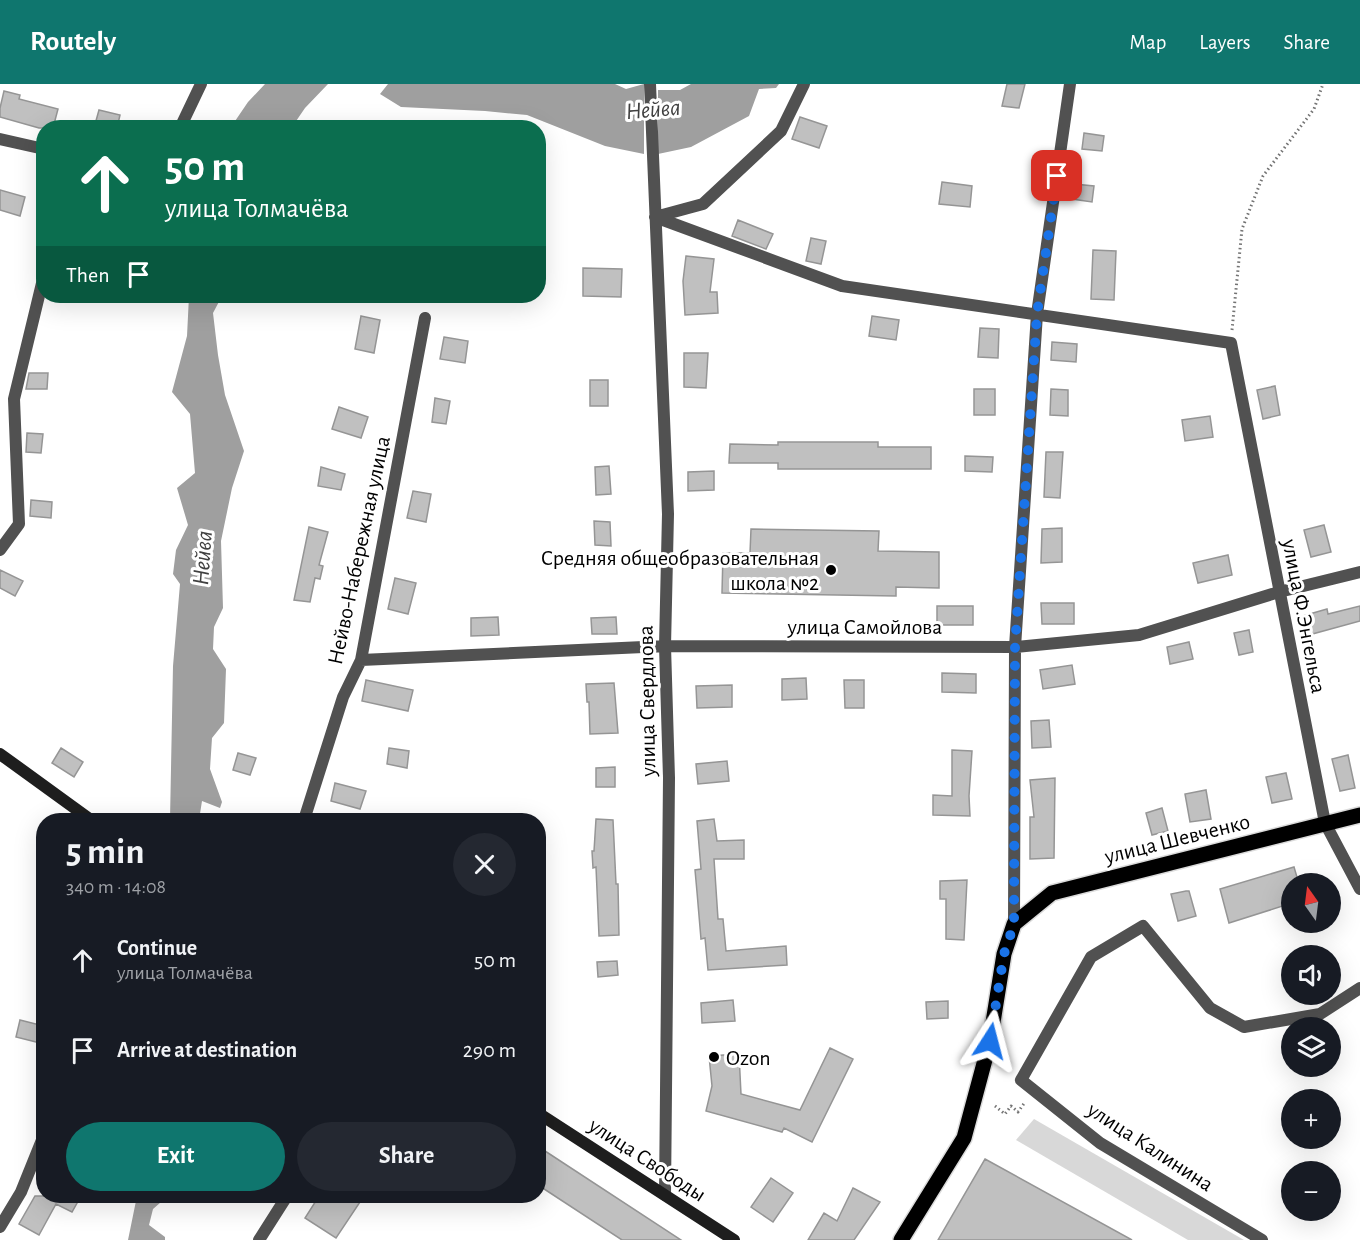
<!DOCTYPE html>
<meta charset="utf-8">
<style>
body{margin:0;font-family:"Alegreya Sans",sans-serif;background:#242831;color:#f1f3f6;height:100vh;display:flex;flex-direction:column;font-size:22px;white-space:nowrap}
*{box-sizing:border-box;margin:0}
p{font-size:20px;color:#9ea1a6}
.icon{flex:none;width:33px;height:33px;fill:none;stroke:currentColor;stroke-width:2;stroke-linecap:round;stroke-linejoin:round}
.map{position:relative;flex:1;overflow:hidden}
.side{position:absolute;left:36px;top:729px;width:510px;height:390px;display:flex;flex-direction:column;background:#171b24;border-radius:24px;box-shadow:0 6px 24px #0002}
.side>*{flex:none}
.banner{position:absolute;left:36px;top:36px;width:510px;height:183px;border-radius:24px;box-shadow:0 6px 24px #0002;background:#0b6e4f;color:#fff;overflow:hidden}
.needle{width:39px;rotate:346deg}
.buttons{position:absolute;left:1281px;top:789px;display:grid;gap:12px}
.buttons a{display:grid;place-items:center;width:60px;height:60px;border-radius:50%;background:#171b24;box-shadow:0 6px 24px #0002;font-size:30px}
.pin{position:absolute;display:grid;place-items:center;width:51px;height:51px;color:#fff;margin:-26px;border-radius:12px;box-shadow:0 3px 9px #0006}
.me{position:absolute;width:66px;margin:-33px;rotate:9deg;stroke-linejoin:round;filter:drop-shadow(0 0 4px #0008)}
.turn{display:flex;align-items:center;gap:21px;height:126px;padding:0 30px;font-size:27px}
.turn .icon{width:78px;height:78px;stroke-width:2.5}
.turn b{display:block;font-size:42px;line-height:51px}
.then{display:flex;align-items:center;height:57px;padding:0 30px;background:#0003;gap:12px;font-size:22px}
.round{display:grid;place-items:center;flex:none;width:63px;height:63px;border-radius:32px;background:#242831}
.head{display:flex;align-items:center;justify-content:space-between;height:102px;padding:0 30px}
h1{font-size:36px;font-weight:600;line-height:45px}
.cta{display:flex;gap:12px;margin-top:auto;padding:12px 30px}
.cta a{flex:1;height:69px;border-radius:36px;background:#0f766e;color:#fff;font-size:24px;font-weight:600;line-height:69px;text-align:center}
.cta a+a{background:#242831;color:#f1f3f6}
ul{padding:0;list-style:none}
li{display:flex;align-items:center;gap:18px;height:90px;padding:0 30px}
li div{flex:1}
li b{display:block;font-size:22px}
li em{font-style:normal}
header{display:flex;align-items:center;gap:36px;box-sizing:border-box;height:84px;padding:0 30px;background:#0f766e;color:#fff}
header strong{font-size:28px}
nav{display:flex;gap:33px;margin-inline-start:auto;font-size:21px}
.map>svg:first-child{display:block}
.green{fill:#d8d8d8}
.water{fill:#9f9f9f}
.building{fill:#c0c0c0;stroke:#959595;stroke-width:1.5}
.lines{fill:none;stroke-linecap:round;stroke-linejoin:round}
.primary-casing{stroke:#dbdbdb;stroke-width:18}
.path{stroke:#737373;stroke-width:3;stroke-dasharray:1.5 3;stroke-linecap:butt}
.street{stroke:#515151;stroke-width:12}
.secondary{stroke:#1e1e1e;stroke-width:12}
.primary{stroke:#000;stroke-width:15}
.route{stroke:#1a73e8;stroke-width:10;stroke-dasharray:0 18}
.poi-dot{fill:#000;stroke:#fff;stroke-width:2}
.labels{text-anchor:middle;stroke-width:6;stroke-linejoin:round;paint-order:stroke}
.street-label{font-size:22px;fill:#000;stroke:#fff}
.poi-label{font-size:22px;fill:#000;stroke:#fff;text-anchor:end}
.water-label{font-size:24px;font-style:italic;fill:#404040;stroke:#fff}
</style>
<header>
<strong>Routely</strong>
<nav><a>Map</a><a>Layers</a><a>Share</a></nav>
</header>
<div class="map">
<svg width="1360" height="1156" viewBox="0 0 1360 1156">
<rect width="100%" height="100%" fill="#fff"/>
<path class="green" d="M 1034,1035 L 1244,1156 L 1188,1156 L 1016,1056 Z"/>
<path class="water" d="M 265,0 L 328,0 L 305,24 L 292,43 L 231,43 L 248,18 Z
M 388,0 L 615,0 L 626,5 L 644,0 L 644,70 L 605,62 L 527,31 L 485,27 L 401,23 L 380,10 Z
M 691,0 L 779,0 L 776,4 L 759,5 L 749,32 L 691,63 L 658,70 L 658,6 L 680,6 Z
M 189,212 L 222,212 L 213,229 L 218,271 L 225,311 L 244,367 L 232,404 L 221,457 L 223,524 L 214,543 L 213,565 L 226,585 L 224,639 L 212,654 L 210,685 L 222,718 L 220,724 L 202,717 L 199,736 L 170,736 L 173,582 L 180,500 L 173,490 L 176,466 L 188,441 L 177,404 L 195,389 L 190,330 L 172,308 L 187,252 Z
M 137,1112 L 168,1112 L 153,1125 L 149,1141 L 165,1153 L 165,1156 L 128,1156 Z"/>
<path class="building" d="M 1007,0 L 1025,0 L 1019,24 L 1002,22 Z
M 4,7 L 20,11 L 19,15 L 58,25 L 53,44 L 39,44 L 0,33 L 0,24 Z
M 99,26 L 120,31 L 117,44 L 94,44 Z
M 800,33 L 827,42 L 819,64 L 792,55 Z
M 1084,49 L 1104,52 L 1102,67 L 1082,65 Z
M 942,98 L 972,102 L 970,123 L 939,120 Z
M 1074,100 L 1094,102 L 1092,118 L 1072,115 Z
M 0,106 L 25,113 L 20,132 L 0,126 Z
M 738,136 L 773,150 L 766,165 L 732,152 Z
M 811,154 L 826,157 L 821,180 L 806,177 Z
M 1093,166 L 1116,167 L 1114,216 L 1091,215 Z
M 686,172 L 714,175 L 710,208 L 717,208 L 718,229 L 685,231 L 683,197 Z
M 583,184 L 622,185 L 621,213 L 583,212 Z
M 361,232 L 380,236 L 374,269 L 355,265 Z
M 872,232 L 899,236 L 896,256 L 869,252 Z
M 980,244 L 999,245 L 998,274 L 978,273 Z
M 444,253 L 468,257 L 465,279 L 440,275 Z
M 1052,258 L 1077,260 L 1076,278 L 1051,276 Z
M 684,269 L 708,269 L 706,304 L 684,303 Z
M 29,289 L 48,289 L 47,305 L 26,305 Z
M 590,296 L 608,296 L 608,322 L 590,322 Z
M 1275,302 L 1280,331 L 1263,335 L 1257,306 Z
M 974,305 L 995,305 L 995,331 L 974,331 Z
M 1051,305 L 1068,306 L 1068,332 L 1050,331 Z
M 435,314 L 450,317 L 446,340 L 432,338 Z
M 339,323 L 368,333 L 361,354 L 332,345 Z
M 1210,332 L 1213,353 L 1185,357 L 1182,336 Z
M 27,349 L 43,350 L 41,369 L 26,368 Z
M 778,358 L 878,358 L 878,363 L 931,363 L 931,385 L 778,385 L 778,379 L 729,379 L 730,360 L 778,361 Z
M 1046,368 L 1063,368 L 1060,414 L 1044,413 Z
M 965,372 L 993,373 L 992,388 L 965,387 Z
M 609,382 L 611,410 L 596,411 L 595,383 Z
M 321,383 L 345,390 L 341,406 L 318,402 Z
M 714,387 L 714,406 L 688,407 L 688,388 Z
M 413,407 L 431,410 L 426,438 L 407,434 Z
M 31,416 L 52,418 L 51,434 L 30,432 Z
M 594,437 L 610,438 L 611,462 L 595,461 Z
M 1324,441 L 1331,468 L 1311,473 L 1304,446 Z
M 309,443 L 328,448 L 319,481 L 323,482 L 320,495 L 315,494 L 310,518 L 294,516 Z
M 1062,444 L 1062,478 L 1041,479 L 1042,445 Z
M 751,445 L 879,447 L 878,467 L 939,468 L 939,504 L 896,503 L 896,512 L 722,509 L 723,469 L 750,469 Z
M 1228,471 L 1232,491 L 1198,499 L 1193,479 Z
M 0,486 L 23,497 L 15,512 L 0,504 Z
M 395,494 L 416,499 L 408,530 L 388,525 Z
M 1041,519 L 1074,519 L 1074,540 L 1042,540 Z
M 937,522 L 973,522 L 973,541 L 937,541 Z
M 1360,522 L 1360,537 L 1305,552 L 1299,533 L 1327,525 L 1328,530 Z
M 498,533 L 499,551 L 471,552 L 471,534 Z
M 616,533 L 617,550 L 592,550 L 591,534 Z
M 1249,546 L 1253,568 L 1239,571 L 1234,549 Z
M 1189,558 L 1193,575 L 1170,580 L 1167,563 Z
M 1072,581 L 1075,600 L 1043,605 L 1040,586 Z
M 942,589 L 976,590 L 976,609 L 942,608 Z
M 806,594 L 807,615 L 782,616 L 782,595 Z
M 366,596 L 413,606 L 408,627 L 362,617 Z
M 844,596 L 864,596 L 864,624 L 845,624 Z
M 614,599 L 618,649 L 590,650 L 589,618 L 587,618 L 586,600 Z
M 732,601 L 732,623 L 697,624 L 696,602 Z
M 1049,636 L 1051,663 L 1032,664 L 1031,637 Z
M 61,664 L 83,678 L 74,693 L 52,679 Z
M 389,664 L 409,667 L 407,684 L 387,680 Z
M 952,666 L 972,667 L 969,712 L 970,732 L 933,731 L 933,711 L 952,712 Z
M 238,669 L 256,674 L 250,691 L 233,686 Z
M 1348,671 L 1355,704 L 1340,707 L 1332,675 Z
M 727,677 L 729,697 L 698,700 L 696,680 Z
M 615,683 L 615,703 L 596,703 L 596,684 Z
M 1286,689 L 1292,715 L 1272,719 L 1266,693 Z
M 1055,694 L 1054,774 L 1030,775 L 1030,733 L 1034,733 L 1030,696 Z
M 335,699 L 366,707 L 360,725 L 331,717 Z
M 1206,706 L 1211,735 L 1190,738 L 1185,710 Z
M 1162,724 L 1168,747 L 1152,751 L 1146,729 Z
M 596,735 L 613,736 L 616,800 L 618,800 L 619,851 L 599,852 L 596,783 L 593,784 L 592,767 L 594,767 Z
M 714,735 L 717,757 L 744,756 L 744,775 L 714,775 L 718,835 L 723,835 L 726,867 L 786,862 L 787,881 L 708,886 L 705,854 L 701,855 L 697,808 L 695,786 L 701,785 L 697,737 Z
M 1294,783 L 1299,800 L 1292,800 L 1292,819 L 1229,839 L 1220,805 Z
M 967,796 L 964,856 L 946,855 L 946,815 L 940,815 L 940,797 Z
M 1186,807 L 1189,807 L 1196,832 L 1178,837 L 1171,810 Z
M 617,877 L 618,891 L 598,893 L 597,878 Z
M 733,916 L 735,937 L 702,939 L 701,919 Z
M 948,917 L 948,934 L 927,935 L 926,918 Z
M 20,936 L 44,942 L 44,960 L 16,953 Z
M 830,964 L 853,975 L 812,1058 L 784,1044 L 782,1048 L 706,1027 L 712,1002 L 709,972 L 739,970 L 741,1010 L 800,1026 Z
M 545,1067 L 681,1156 L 622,1156 L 538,1101 L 538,1078 Z
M 985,1075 L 1132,1156 L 938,1156 Z
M 771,1094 L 793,1109 L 773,1138 L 751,1123 Z
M 853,1104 L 880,1118 L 854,1156 L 808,1156 L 824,1129 L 837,1137 Z
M 35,1112 L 81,1112 L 72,1128 L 56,1120 L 39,1151 L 19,1140 Z
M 319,1112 L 364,1112 L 336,1154 L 305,1134 Z"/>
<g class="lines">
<defs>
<path id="primary" d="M 901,1156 L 964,1054 L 990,957 L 1004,870 L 1014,840 L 1052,809 L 1360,731"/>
</defs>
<use href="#primary" class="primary-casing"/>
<path class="path" d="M 1232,246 L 1242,145 L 1263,92 L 1314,25 L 1323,0
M 995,1022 L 1005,1030 L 1011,1022 L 1018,1028 L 1025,1018"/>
<path class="street" d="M 650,0 L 668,430 L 665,562 L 669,694 L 665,1111
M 180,44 L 201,0
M 0,55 L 44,65
M 655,133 L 842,202 L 1231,259 L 1325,739 L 1360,805
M 655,133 L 703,120 L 781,47 L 804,0
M 0,466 L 19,440 L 14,315 L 44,191
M 361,576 L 665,562 L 1015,563 L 1139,551 L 1279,508 L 1360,488
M 304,736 L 343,613 L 361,576 L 425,234
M 1014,840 L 1015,563 L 1037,230 L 1070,0
M 0,1143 L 21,1108 L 44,1051
M 259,1156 L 287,1112
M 1262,1156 L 1100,1059 L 1021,996 L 1091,873 L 1143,842 L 1210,924 L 1244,943 L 1320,930 L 1360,904"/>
<path class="secondary" d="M 0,670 L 91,736
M 538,1029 L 734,1156"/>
<use href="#primary" class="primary"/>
</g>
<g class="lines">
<path class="route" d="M 990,957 L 1004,870 L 1014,840 L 1015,563 L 1037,230 L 1057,92"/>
</g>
<g class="poi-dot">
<circle cx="831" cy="486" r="6"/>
<circle cx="714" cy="973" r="6"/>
</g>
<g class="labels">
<g class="street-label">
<text transform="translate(358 466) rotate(-78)" y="8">Нейво-Набережная улица</text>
<text transform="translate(1305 532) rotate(79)" y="8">улица Ф.Энгельса</text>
<text x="865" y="550">улица Самойлова</text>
<text transform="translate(646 617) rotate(-91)" y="8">улица Свердлова</text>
<text transform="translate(1177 754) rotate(-14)" y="8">улица Шевченко</text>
<text transform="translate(1151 1062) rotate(33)" y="8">улица Калинина</text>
<text transform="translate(648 1075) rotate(33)" y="8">улица Свободы</text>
</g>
<g class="poi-label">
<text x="819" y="481">Средняя общеобразовательная<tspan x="819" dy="25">школа №2</tspan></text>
<text x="726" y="981" text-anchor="start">Ozon</text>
</g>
<g class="water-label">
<text transform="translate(653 25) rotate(-5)" y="8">Нейва</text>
<text transform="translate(202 474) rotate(-86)" y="8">Нейва</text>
</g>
</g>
</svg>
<div class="buttons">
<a><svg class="needle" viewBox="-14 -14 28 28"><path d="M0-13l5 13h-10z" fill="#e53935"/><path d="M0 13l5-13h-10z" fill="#9ea1a6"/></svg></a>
<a><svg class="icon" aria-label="sound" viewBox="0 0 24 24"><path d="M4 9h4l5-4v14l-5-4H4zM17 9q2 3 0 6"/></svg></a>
<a><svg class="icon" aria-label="layers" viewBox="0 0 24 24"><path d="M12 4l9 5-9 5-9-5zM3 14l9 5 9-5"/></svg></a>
<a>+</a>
<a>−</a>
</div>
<div class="pin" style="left:1057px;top:92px;background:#d93025"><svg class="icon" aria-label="arrive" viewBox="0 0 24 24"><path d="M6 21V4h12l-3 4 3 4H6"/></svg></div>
<svg class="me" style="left:990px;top:957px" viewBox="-20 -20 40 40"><path d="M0-17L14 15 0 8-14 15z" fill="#1a73e8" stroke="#fff" stroke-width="4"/></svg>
<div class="banner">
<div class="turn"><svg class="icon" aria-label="ahead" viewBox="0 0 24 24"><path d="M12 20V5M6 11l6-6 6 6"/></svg><div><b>50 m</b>улица Толмачёва</div></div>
<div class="then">Then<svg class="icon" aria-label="arrive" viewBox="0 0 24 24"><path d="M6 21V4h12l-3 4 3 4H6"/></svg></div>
</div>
<section class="side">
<div class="head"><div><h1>5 min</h1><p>340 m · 14:08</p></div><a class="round"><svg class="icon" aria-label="close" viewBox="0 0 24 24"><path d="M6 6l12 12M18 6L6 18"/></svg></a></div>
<ul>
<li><svg class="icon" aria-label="ahead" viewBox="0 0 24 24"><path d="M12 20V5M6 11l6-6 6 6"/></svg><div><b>Continue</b><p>улица Толмачёва</p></div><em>50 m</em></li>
<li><svg class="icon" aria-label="arrive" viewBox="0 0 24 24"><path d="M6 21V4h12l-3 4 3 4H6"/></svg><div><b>Arrive at destination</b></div><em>290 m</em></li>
</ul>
<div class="cta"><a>Exit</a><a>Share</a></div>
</section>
</div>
